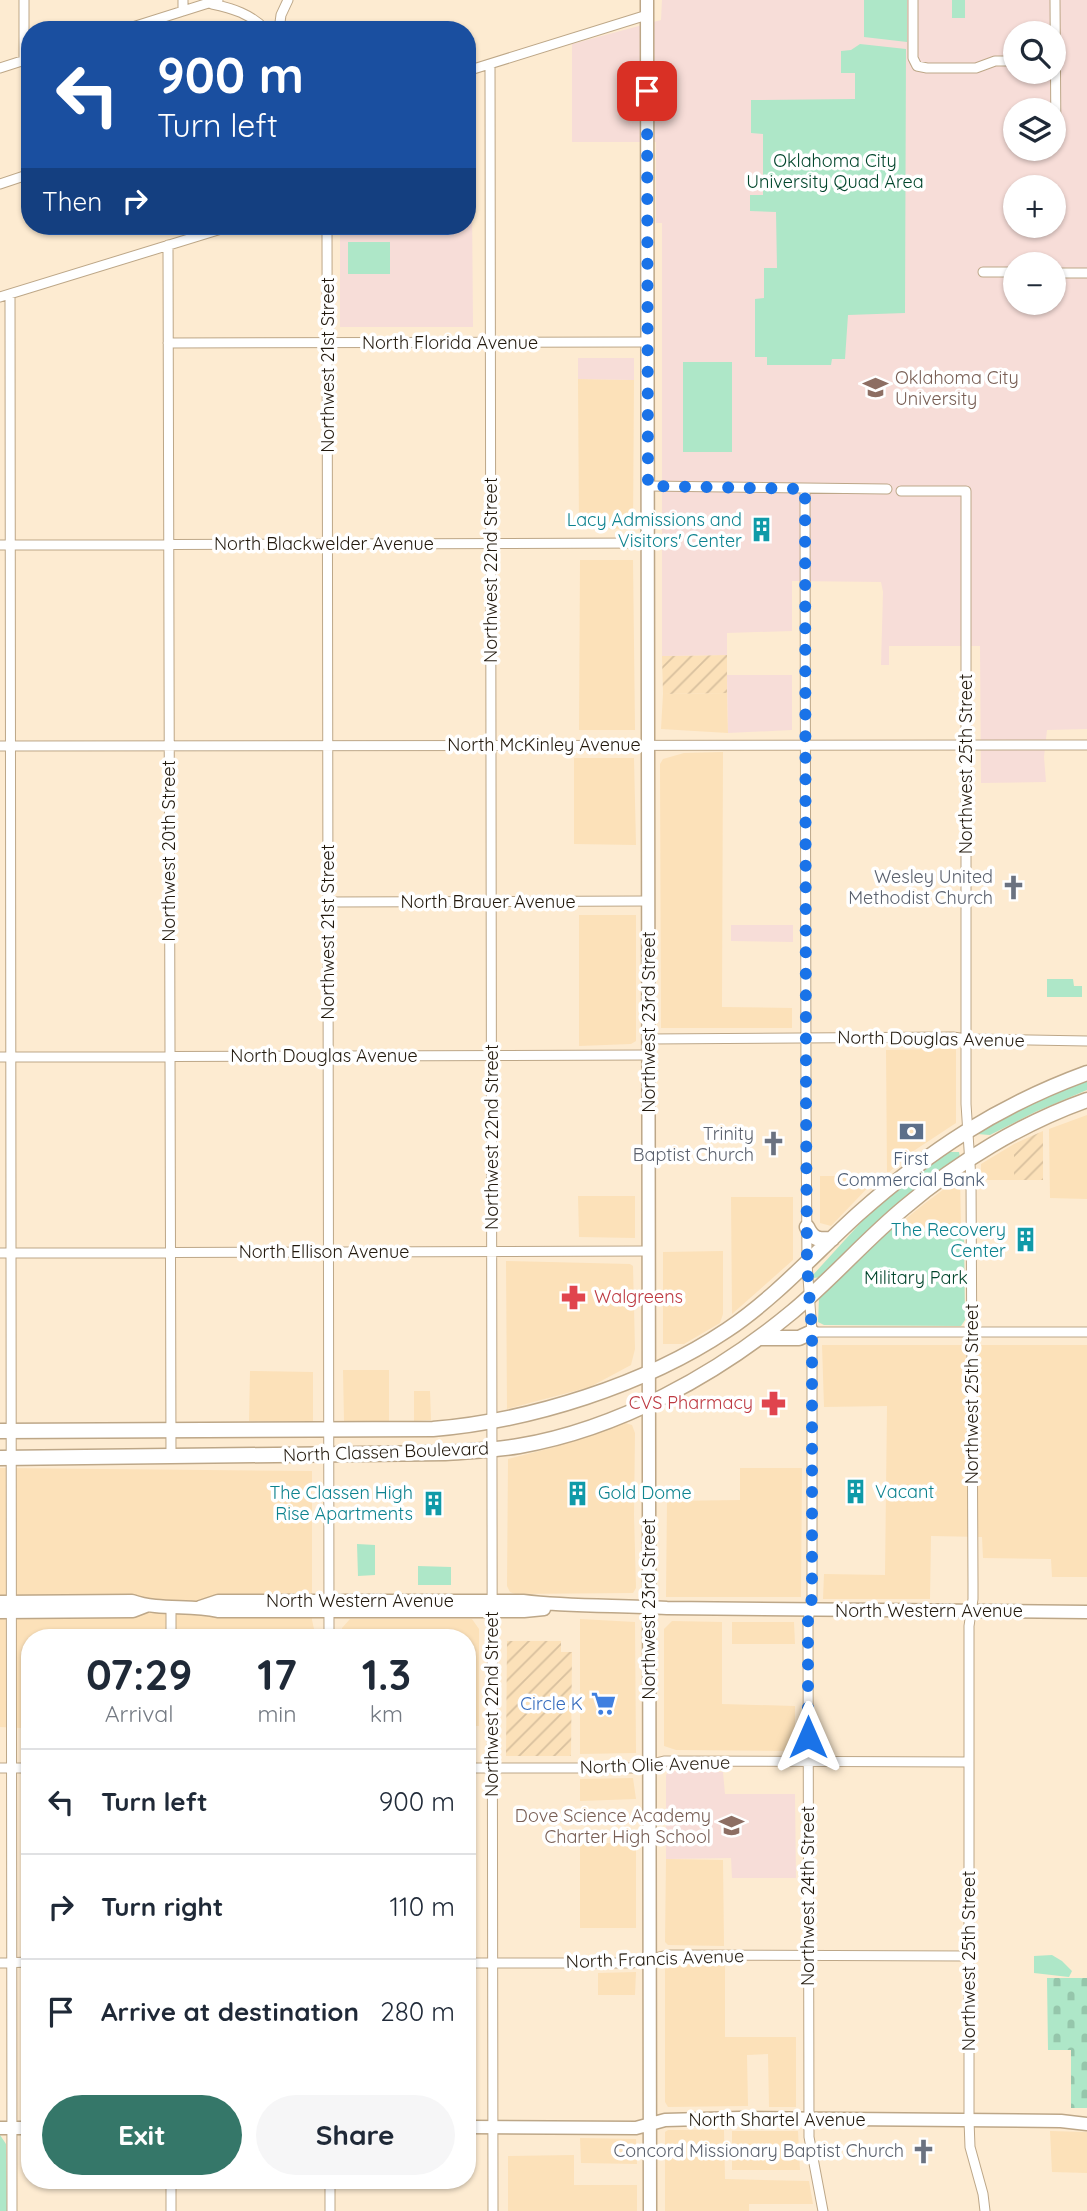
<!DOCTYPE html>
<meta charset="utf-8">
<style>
body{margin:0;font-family:Quicksand,sans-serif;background:#f6f6f7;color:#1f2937;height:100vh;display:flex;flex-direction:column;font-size:26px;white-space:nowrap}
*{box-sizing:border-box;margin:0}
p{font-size:23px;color:#747a83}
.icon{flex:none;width:38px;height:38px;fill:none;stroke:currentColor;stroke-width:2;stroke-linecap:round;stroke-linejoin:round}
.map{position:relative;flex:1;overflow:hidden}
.drawer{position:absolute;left:21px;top:1629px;width:455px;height:560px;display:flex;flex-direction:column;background:#fff;border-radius:28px;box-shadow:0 2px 5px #0004}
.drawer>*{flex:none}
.hud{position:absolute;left:21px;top:21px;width:455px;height:214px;border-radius:28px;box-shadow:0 2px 5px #0004;background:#1a4fa0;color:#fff;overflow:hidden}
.controls{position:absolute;left:1003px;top:21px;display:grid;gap:14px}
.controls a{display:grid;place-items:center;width:63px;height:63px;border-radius:50%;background:#fff;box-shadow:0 2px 5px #0004;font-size:35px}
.pin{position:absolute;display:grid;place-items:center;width:60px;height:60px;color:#fff;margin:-30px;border-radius:14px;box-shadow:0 4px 10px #0006}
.me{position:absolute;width:77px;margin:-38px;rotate:0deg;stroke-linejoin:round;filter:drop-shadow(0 0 5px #0008)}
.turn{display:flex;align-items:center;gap:24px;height:147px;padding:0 21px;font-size:32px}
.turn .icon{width:91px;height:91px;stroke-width:2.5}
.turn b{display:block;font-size:49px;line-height:60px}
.then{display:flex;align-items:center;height:66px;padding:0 21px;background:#0003;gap:14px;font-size:26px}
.eta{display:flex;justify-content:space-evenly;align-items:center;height:119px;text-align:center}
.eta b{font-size:42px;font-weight:700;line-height:49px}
.primary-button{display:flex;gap:14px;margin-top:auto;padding:14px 21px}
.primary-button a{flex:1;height:80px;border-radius:42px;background:#357769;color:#fff;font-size:28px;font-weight:700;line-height:80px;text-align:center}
.primary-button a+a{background:#f6f6f7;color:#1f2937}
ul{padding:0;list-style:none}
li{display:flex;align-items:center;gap:21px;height:105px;padding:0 21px;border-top:2px solid #e0e1e3}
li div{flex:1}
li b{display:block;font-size:26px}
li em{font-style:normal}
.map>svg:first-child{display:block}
.built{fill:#fce1b9}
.industrial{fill:url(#industrial-furrows)}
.education{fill:#f7ddd8;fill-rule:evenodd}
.green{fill:#aee7c8}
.cemetery{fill:url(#cemetery-stones)}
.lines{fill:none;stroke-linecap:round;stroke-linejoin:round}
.street-casing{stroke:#bda788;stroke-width:11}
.secondary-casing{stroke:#bda788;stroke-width:15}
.primary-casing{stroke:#bda788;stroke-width:17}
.street{stroke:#fff;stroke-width:9}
.secondary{stroke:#fff;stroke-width:12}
.primary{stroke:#fff;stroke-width:14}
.route{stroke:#1a73e8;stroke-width:12;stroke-dasharray:0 21.6}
.labels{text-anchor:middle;stroke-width:7;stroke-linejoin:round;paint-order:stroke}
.park-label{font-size:18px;fill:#02462c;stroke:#fff}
.street-label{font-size:18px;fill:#22190d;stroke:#fff}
.education-label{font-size:18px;fill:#785e54;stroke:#fff;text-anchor:start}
.culture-label{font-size:18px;fill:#0d838f;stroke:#fff;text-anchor:end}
.worship-label{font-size:18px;fill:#5b616d;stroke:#fff;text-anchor:end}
.service-label{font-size:18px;fill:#4e5e75;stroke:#fff}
.health-label{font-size:18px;fill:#be3a42;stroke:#fff;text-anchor:start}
.shop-label{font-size:18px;fill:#366cbe;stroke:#fff;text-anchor:end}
</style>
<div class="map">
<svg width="1087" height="2211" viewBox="0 0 1087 2211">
<defs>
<pattern id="industrial-furrows" width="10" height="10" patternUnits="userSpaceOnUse" patternTransform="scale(1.75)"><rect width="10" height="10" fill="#fce1b9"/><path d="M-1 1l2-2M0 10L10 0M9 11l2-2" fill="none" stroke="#d8c09e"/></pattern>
<pattern id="cemetery-stones" width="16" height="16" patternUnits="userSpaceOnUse" patternTransform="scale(1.75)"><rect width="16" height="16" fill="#aee7c8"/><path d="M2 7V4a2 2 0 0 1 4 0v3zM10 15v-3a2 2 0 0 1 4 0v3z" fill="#95c6ab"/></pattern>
</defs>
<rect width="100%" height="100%" fill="#fdebd1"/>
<path class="built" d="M 578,379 L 634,380 L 633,529 L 579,528 Z
M 580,560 L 633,560 L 635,730 L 579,730 Z
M 727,693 L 728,733 L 661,729 L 663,694 Z
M 723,752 L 722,1007 L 792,1008 L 792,1028 L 661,1028 L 660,764 L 663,759 L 684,753 Z
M 574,758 L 634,758 L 636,845 L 574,844 Z
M 579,915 L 636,915 L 636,1041 L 631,1044 L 579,1046 Z
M 956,1049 L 956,1123 L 912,1152 L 887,1174 L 886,1050 Z
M 1087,1115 L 1087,1199 L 1050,1198 L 1049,1129 Z
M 1014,1144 L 1014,1180 L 981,1180 L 981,1164 Z
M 820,1176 L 879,1176 L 831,1226 L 820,1223 Z
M 960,1177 L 961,1230 L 892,1230 L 924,1204 Z
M 578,1196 L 635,1196 L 635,1238 L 579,1237 Z
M 731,1197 L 793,1197 L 793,1260 L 732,1314 Z
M 723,1251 L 723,1314 L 720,1323 L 684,1344 L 663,1344 L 663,1252 Z
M 506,1261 L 630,1264 L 633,1266 L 635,1349 L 631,1365 L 590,1387 L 507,1409 Z
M 822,1345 L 1087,1345 L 1087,1577 L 1052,1577 L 1051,1559 L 983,1558 L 982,1537 L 931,1536 L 930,1599 L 823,1599 L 824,1574 L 885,1575 L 887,1406 L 824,1407 Z
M 343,1370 L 389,1370 L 389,1421 L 344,1421 Z
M 250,1371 L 313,1372 L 313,1421 L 249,1421 Z
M 414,1391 L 430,1391 L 431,1420 L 414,1421 Z
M 622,1422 L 632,1425 L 635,1433 L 634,1515 L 636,1588 L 633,1593 L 515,1594 L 510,1592 L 507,1586 L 508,1459 L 555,1447 Z
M 0,1468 L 312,1471 L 312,1620 L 316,1638 L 30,1638 L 30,1757 L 21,1757 L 21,1728 L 0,1727 Z
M 740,1468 L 802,1468 L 801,1597 L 666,1597 L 667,1501 L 740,1500 Z
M 350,1619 L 472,1619 L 479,1629 L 479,1726 L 467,1726 L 467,1638 L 342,1638 L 342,1628 Z
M 580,1619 L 635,1622 L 636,1753 L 580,1754 Z
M 672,1621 L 722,1622 L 722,1704 L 795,1706 L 795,1751 L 676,1750 L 664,1746 L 664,1629 Z
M 732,1622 L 794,1622 L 795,1644 L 732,1644 Z
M 633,1778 L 636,1799 L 580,1801 L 580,1779 Z
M 580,1843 L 636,1843 L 636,1928 L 580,1928 Z
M 666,1859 L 723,1860 L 724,1946 L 668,1945 L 665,1942 Z
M 681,1961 L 725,1961 L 725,2037 L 796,2037 L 796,2107 L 769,2107 L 768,2054 L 747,2055 L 748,2106 L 668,2107 L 665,2102 L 665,1969 Z
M 636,1972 L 635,1995 L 598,1995 L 598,1973 Z
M 668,2130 L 724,2130 L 725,2179 L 809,2181 L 813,2204 L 749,2204 L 749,2211 L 665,2211 L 665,2132 Z
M 732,2131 L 798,2131 L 800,2170 L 732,2170 Z
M 1050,2131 L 1087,2132 L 1087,2173 L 1052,2172 Z
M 580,2138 L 636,2139 L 637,2164 L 581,2163 Z
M 574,2155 L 574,2185 L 637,2185 L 637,2211 L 508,2211 L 508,2156 Z"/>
<path class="industrial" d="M 727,655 L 727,693 L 663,694 L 662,656 Z
M 1043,1131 L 1043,1180 L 1014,1180 L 1014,1144 Z
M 507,1641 L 561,1641 L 561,1652 L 572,1652 L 571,1756 L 506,1756 Z"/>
<path class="education" d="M 662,0 L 1087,0 L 1087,729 L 1047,730 L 1044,757 L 1046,782 L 981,783 L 980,646 L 889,646 L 889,665 L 881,665 L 883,592 L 881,582 L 792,581 L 792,631 L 727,633 L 727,655 L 662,656 L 662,223 L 656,223 L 656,142 L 572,142 L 572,44 L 661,20 ZM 1015,33 L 1054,33 L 1054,72 L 1015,72 ZM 1015,110 L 1054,110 L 1054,149 L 1015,149 ZM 1015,187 L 1054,187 L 1054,226 L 1015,226 ZM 1015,264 L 1054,264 L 1054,303 L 1015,303 Z
M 471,80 L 473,327 L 340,327 L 340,226 L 467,226 L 467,81 Z
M 578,358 L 634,358 L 634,380 L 578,379 Z
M 727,675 L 792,675 L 792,730 L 728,733 Z
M 731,925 L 793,925 L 793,942 L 731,941 Z
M 669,1771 L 723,1772 L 725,1794 L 795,1794 L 796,1878 L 732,1878 L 731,1858 L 666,1859 L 666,1775 Z"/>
<path class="green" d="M 864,0 L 907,0 L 907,42 L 864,37 Z
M 952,0 L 965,0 L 965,18 L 952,18 Z
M 860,44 L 906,49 L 905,313 L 848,315 L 845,359 L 832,359 L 831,365 L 767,365 L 767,357 L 755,357 L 755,299 L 764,298 L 764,268 L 777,268 L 776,212 L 750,211 L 750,195 L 763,195 L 763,134 L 751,133 L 751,100 L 855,99 L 855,73 L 841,73 L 841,51 L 851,50 Z
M 348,242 L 390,242 L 390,274 L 348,274 Z
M 683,362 L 732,362 L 732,452 L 683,452 Z
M 1047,979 L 1073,979 L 1074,986 L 1082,986 L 1082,997 L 1047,997 Z
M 1087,1079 L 1087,1090 L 1035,1112 L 990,1135 L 977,1134 L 976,1132 L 1017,1108 Z
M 948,1152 L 959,1152 L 960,1157 C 908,1190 864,1232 821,1277 L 814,1278 L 812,1276 L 875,1207 L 926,1167 Z
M 890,1228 L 892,1230 L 964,1231 L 965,1320 L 961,1326 L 824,1325 L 818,1322 L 819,1298 Z
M 357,1544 L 375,1545 L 375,1575 L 358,1576 Z
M 418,1566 L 451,1567 L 451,1585 L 418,1585 Z
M 1052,1955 L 1062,1961 L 1072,1971 L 1069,1977 L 1034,1973 L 1034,1956 Z
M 0,2135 L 6,2144 L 7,2211 L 0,2211 Z"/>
<path class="cemetery" d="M 1047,1978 L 1087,1978 L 1087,2108 L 1071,2108 L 1071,2050 L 1048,2050 Z"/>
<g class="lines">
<defs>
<path id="street" d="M 24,0 L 24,60
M 183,0 L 183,11
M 913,0 L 913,58 L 917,66 L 927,68 L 976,68 L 995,61 L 1015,61
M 1055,0 L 1056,143
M 212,4 C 232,8 251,14 266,30
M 123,30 L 218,0
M 279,30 L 281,15 L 288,0
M 490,64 L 493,2211
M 0,68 L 28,59
M 467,71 L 647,15
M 0,184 L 30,174
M 327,226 L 329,1638
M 168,245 L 171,1457
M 983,272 L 1015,272
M 1054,273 L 1087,273
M 10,294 L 12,2211
M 0,297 L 231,226
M 168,343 L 647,342
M 648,486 L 887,489
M 805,489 L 806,1104 L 807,1264 L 812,1332 L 812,1597 L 808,1621 L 809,2137 L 823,2211
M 901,491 L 966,491 L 966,1104 L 971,1179 L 973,1583 L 973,1599 L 969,1626 L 969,2120 L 970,2147 L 983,2194 L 985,2211
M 0,545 L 648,543
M 0,746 L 1087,745
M 328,902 L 649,901
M 649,1039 L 953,1037 L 966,1039 L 1087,1041
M 0,1057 L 649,1055
M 0,1253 L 649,1251
M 812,1332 L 1087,1332
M 171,1638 L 171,1607
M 0,1768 L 30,1768
M 467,1768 L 635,1768 L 664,1761 L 969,1762
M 0,1963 L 30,1962
M 467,1963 L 632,1963 L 669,1955 L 969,1956
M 171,2180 L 171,2211
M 330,2180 L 330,2211"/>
<path id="secondary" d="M 647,0 L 650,2211
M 0,1602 L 132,1601 C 160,1611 190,1604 218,1611 L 524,1611 L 544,1609
M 200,1607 L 218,1601 L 523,1601 C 571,1607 619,1605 667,1608 L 1087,1612
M 0,1612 L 133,1611 L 146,1606
M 467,2127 L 636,2128 L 665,2120 L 740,2118 L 1061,2121 L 1087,2124
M 0,2128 L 30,2128"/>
<path id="primary" d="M 807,1227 C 813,1240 819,1240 832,1239
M 760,1338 L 799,1338 L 812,1332
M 0,1431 L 433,1429 C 530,1421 645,1385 727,1330 C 776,1297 815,1253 858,1214 C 929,1151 997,1106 1087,1073
M 0,1458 L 445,1453 C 470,1451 495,1450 519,1446 C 618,1429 716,1375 792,1312 C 832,1279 865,1240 905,1207 C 958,1162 1022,1123 1087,1100"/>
</defs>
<use href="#street" class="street-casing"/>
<use href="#secondary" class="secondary-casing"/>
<use href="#primary" class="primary-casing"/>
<use href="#street" class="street"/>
<use href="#secondary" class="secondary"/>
<use href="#primary" class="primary"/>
</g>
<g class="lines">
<path class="route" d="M 647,91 L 648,486 L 805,489 L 806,1104 L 807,1264 L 812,1332 L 812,1597 L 808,1621 L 808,1737"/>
</g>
<defs>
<symbol id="university-bare" viewBox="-9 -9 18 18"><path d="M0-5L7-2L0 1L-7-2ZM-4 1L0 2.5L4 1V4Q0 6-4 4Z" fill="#8d6e63" stroke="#fff" stroke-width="2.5" paint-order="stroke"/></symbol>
<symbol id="building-bare" viewBox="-9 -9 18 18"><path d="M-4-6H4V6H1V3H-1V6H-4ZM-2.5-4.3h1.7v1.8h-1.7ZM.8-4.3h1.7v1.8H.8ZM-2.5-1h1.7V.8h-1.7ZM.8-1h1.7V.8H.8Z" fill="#0f9aa8" stroke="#fff" stroke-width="2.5" paint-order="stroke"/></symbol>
<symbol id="church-bare" viewBox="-9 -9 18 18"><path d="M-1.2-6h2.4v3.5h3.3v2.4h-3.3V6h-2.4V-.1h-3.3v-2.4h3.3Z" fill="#6b7280" stroke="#fff" stroke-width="2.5" paint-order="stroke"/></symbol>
<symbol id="bank-bare" viewBox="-9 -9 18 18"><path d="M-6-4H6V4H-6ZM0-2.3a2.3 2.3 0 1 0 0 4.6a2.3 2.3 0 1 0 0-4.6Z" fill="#5c6f8a" stroke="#fff" stroke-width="2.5" paint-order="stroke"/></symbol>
<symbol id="pharmacy-bare" viewBox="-9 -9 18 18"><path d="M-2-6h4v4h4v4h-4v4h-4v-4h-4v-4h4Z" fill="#e0444e" stroke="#fff" stroke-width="2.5" paint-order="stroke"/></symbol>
<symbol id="supermarket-bare" viewBox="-9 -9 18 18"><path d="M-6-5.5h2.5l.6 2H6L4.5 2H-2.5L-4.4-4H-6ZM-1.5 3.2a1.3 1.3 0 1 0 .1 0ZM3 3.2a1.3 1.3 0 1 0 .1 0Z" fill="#3f7fe0" stroke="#fff" stroke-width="2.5" paint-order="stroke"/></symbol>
<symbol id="school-bare" viewBox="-9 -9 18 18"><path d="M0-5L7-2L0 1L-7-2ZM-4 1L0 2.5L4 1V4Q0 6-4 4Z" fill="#8d6e63" stroke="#fff" stroke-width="2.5" paint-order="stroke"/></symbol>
</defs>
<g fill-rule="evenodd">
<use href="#university-bare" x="858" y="370" width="35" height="35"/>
<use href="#building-bare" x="744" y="512" width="35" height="35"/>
<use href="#church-bare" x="996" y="870" width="35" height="35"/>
<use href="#bank-bare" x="894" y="1114" width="35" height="35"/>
<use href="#church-bare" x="756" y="1126" width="35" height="35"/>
<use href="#building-bare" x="1008" y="1222" width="35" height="35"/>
<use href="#pharmacy-bare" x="556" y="1280" width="35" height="35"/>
<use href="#pharmacy-bare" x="756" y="1386" width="35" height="35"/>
<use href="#building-bare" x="838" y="1474" width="35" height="35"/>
<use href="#building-bare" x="560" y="1476" width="35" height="35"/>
<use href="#building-bare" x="416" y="1486" width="35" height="35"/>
<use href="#supermarket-bare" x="586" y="1686" width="35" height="35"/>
<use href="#school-bare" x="714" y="1808" width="35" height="35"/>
<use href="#church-bare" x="906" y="2134" width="35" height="35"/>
</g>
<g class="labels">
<g class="park-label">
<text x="835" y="167">Oklahoma City<tspan x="835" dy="21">University Quad Area</tspan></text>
<text x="916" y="1284">Military Park</text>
</g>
<g class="street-label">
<text x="450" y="349">North Florida Avenue</text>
<text transform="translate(328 365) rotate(-90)" y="6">Northwest 21st Street</text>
<text x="324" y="550">North Blackwelder Avenue</text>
<text transform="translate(491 570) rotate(-90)" y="6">Northwest 22nd Street</text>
<text x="544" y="751">North McKinley Avenue</text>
<text transform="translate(966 764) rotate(-90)" y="6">Northwest 25th Street</text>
<text transform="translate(169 851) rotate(-90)" y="6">Northwest 20th Street</text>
<text x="488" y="908">North Brauer Avenue</text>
<text transform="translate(328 932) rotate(-90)" y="6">Northwest 21st Street</text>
<text transform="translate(649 1022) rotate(-90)" y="6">Northwest 23rd Street</text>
<text transform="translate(931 1039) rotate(1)" y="6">North Douglas Avenue</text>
<text x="324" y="1062">North Douglas Avenue</text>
<text transform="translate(492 1137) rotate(-90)" y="6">Northwest 22nd Street</text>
<text x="324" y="1258">North Ellison Avenue</text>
<text transform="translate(972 1394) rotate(-90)" y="6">Northwest 25th Street</text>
<text transform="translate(386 1452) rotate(-2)" y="6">North Classen Boulevard</text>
<text x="360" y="1607">North Western Avenue</text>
<text transform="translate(649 1609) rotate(-90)" y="6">Northwest 23rd Street</text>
<text x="929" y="1617">North Western Avenue</text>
<text transform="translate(492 1704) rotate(-90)" y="6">Northwest 22nd Street</text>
<text transform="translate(655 1765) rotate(-2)" y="6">North Olie Avenue</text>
<text transform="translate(808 1896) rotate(-90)" y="6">Northwest 24th Street</text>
<text transform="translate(655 1959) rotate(-2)" y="6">North Francis Avenue</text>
<text transform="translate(969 1961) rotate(-90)" y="6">Northwest 25th Street</text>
<text x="777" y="2126">North Shartel Avenue</text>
</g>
<g class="education-label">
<text x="895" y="384">Oklahoma City<tspan x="895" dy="21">University</tspan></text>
<text x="711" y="1822" text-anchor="end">Dove Science Academy<tspan x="711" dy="21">Charter High School</tspan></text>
</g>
<g class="culture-label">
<text x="742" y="526">Lacy Admissions and<tspan x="742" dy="21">Visitors' Center</tspan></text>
<text x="1006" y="1236">The Recovery<tspan x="1006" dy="21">Center</tspan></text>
<text x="875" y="1498" text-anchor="start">Vacant</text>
<text x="413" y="1499">The Classen High<tspan x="413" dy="21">Rise Apartments</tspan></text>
<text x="598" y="1499" text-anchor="start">Gold Dome</text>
</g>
<g class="worship-label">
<text x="993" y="883">Wesley United<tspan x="993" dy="21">Methodist Church</tspan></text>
<text x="754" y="1140">Trinity<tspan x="754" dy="21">Baptist Church</tspan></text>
<text x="904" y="2157">Concord Missionary Baptist Church</text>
</g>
<g class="service-label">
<text x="911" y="1165">First<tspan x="911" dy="21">Commercial Bank</tspan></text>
</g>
<g class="health-label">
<text x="594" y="1303">Walgreens</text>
<text x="753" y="1409" text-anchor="end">CVS Pharmacy</text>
</g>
<g class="shop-label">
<text x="583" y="1710">Circle K</text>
</g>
</g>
</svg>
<div class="controls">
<a><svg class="icon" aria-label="search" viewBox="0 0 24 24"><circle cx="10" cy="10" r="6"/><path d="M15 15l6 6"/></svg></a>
<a><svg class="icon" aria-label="layers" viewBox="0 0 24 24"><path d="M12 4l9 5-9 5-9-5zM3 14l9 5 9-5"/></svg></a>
<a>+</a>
<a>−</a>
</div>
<div class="pin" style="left:647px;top:91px;background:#d93025"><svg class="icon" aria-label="arrive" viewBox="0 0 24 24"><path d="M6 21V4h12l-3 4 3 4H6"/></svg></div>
<svg class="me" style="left:808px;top:1737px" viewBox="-20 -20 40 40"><path d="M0-17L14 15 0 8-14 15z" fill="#1a73e8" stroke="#fff" stroke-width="4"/></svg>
<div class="hud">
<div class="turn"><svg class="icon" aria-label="left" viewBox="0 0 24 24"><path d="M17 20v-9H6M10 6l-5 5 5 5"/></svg><div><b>900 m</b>Turn left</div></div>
<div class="then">Then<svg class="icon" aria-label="right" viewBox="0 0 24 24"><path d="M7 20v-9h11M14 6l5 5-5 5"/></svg></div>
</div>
<section class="drawer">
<div class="eta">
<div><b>07:29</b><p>Arrival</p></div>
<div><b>17</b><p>min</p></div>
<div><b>1.3</b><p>km</p></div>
</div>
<ul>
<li><svg class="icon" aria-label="left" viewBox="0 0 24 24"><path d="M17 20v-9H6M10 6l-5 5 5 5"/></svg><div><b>Turn left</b></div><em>900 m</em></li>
<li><svg class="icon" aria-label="right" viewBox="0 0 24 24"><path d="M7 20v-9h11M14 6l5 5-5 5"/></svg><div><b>Turn right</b></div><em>110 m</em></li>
<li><svg class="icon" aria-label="arrive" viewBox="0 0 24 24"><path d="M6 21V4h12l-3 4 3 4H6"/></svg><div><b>Arrive at destination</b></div><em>280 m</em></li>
</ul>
<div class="primary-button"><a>Exit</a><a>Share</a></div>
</section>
</div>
